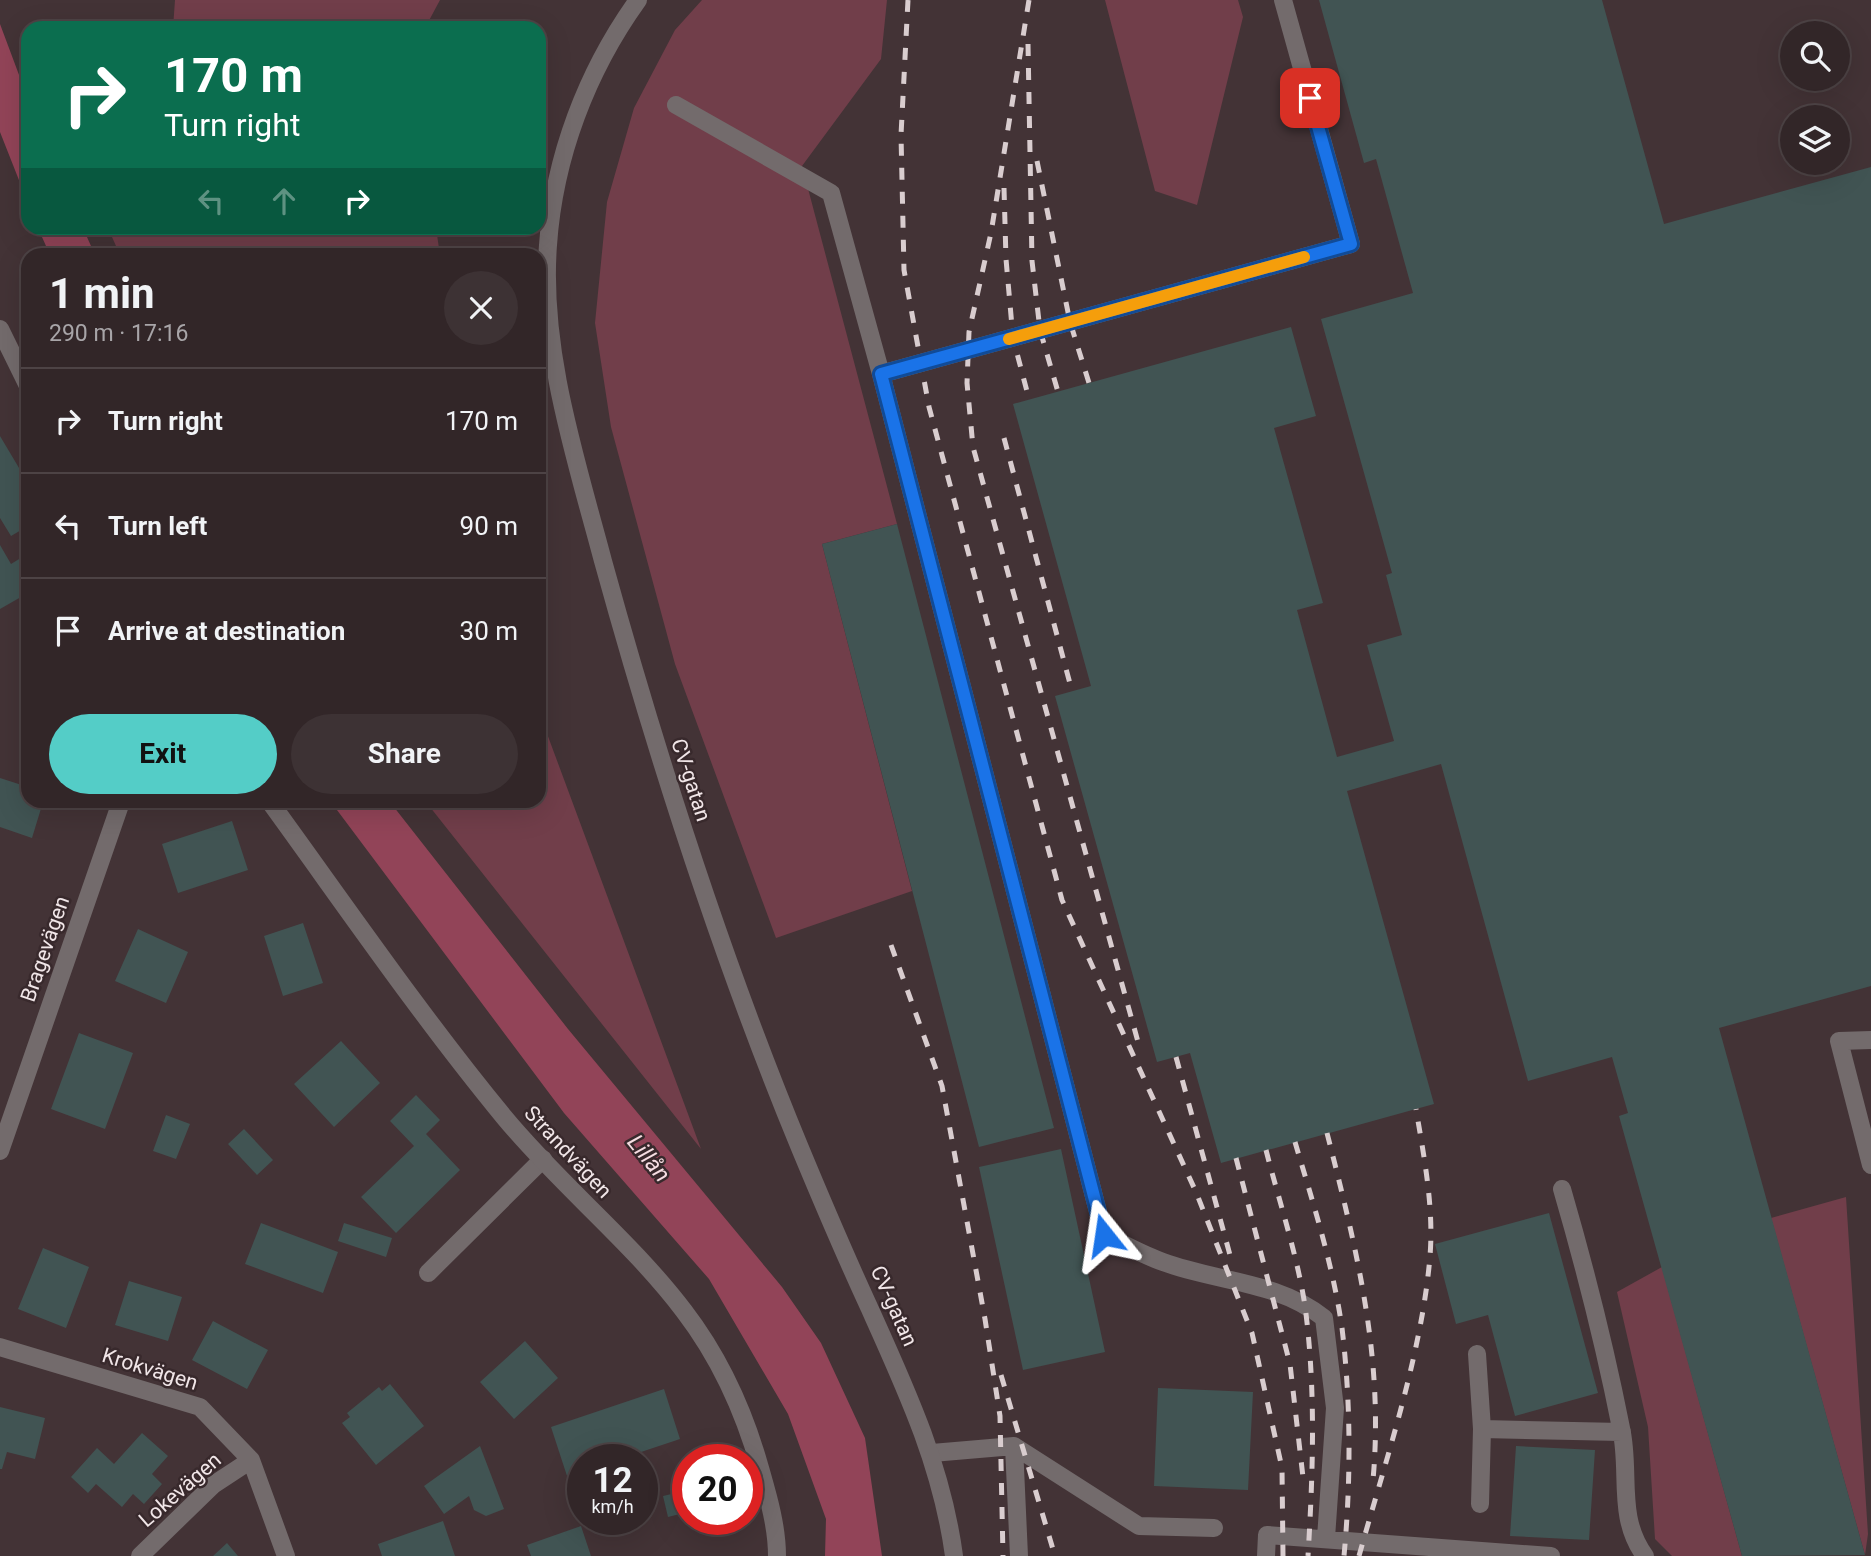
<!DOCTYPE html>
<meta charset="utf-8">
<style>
body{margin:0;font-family:Roboto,sans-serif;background:#3d3234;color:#f1f3f6;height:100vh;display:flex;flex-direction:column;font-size:26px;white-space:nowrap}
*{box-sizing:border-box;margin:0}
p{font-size:23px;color:#a8a5a8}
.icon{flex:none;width:38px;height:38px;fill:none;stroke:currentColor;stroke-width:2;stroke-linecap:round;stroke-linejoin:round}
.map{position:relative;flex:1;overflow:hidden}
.sheet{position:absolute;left:21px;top:248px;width:525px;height:560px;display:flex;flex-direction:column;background:#322628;border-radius:21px;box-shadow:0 7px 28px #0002,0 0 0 2px #4d4345}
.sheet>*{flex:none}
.top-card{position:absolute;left:21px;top:21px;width:525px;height:214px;border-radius:21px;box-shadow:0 7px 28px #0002,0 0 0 2px #4d4345;background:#0b6e4f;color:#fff;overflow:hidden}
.fabs{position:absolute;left:1780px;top:21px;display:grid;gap:14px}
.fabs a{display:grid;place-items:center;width:70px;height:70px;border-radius:50%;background:#322628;box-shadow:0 7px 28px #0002,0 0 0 2px #4d4345;font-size:35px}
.speed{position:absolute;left:567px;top:1444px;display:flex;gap:14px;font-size:35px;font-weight:700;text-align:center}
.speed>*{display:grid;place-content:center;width:91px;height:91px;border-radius:50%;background:#322628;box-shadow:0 7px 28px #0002,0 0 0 2px #4d4345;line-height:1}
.speed small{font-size:18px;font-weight:400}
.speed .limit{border:10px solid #d22;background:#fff;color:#111}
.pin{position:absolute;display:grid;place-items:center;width:60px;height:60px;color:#fff;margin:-30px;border-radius:14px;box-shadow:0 4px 10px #0006}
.me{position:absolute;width:77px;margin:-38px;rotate:345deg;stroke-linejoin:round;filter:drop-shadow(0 0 5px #0008)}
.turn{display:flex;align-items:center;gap:24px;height:147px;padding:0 28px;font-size:32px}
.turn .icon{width:91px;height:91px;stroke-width:2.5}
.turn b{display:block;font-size:49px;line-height:60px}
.lanes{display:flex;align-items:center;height:66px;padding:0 28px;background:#0003;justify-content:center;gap:35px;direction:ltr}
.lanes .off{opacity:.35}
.round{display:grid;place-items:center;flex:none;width:74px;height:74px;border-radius:37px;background:#3d3234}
.summary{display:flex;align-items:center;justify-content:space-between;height:119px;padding:0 28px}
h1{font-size:42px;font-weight:700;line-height:52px}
.primary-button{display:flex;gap:14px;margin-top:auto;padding:14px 28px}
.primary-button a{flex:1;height:80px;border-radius:42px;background:#54cdc7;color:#111;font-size:28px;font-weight:700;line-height:80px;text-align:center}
.primary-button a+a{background:#3d3234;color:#f1f3f6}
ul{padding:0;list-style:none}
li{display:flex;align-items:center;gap:21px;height:105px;padding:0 28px;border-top:2px solid #4d4345}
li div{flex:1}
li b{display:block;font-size:26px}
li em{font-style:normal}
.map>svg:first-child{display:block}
.green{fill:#713e4a}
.water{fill:#924458}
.building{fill:#415453}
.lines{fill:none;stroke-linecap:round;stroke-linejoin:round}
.service{stroke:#736b6c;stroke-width:18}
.minor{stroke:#736b6c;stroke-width:18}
.tertiary{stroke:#736b6c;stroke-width:18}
.rail{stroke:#d9cdcf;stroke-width:5;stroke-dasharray:12 12;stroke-linecap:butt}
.route-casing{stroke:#114b97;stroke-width:18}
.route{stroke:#1a73e8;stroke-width:12}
.slow{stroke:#f59e0b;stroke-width:12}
.labels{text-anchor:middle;stroke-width:5;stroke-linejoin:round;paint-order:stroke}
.street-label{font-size:21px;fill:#f1e6e8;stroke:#38292c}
.water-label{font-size:23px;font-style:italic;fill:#f6dde2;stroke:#38292c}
</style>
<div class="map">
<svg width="1871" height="1556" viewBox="0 0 1871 1556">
<rect width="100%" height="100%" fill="#433336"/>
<path class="green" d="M 175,0 L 440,0 L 425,28 L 173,28 Z
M 702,0 L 887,0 L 881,59 L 802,166 L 897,524 L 822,544 L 912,891 L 776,938 L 675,664 L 611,427 L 595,323 L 607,202 L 634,108 L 675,30 Z
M 1105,0 L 1238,0 L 1243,17 L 1197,205 L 1155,191 Z
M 108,228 L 436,228 L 440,255 L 120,255 Z
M 539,712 L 701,1149 L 426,802 L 539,802 Z
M 1846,1197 L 1868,1534 L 1865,1555 L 1771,1218 Z
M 1662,1267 L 1742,1556 L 1672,1556 L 1655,1539 L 1648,1427 L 1617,1292 Z"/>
<path class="water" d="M 0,24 L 28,99 L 28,203 L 0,132 Z
M 38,228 L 83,228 L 95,255 L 50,255 Z
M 331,802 L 390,802 L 568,1029 L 782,1287 L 821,1343 L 865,1438 L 882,1556 L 825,1556 L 826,1519 L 788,1414 L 709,1279 L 564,1113 Z"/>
<path class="building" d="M 1319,0 L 1602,0 L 1664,224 L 1871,167 L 1871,986 L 1719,1028 L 1865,1555 L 1742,1556 L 1619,1116 L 1628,1113 L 1612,1057 L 1528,1081 L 1441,764 L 1347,791 L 1434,1104 L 1221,1163 L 1190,1053 L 1157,1062 L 1055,696 L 1091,686 L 1013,404 L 1291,327 L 1316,416 L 1274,428 L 1323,603 L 1297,610 L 1337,757 L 1394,741 L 1367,645 L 1402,635 L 1386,575 L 1392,573 L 1321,319 L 1413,293 L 1376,159 L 1364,163 Z
M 0,436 L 28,483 L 28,526 L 11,536 L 0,518 Z
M 897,524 L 1054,1128 L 979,1147 L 822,544 Z
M 0,545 L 11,564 L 24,556 L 28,564 L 28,584 L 24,586 L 28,593 L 0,609 Z
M 0,778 L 28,787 L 28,802 L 43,802 L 32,838 L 0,827 Z
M 232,821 L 248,870 L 178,893 L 162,844 Z
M 303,923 L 323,983 L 283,996 L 264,936 Z
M 138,929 L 188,952 L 166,1003 L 115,981 Z
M 79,1033 L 133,1053 L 105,1129 L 51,1109 Z
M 341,1041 L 380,1083 L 334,1127 L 294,1084 Z
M 416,1095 L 440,1120 L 426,1134 L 460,1170 L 396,1233 L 361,1197 L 414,1146 L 390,1121 Z
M 166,1115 L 190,1124 L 176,1159 L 153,1151 Z
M 244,1129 L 273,1160 L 257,1175 L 228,1144 Z
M 1061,1149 L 1105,1352 L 1023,1370 L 979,1167 Z
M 1549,1213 L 1598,1393 L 1515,1416 L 1488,1315 L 1456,1324 L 1435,1244 Z
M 261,1223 L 338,1252 L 323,1293 L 245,1264 Z
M 344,1223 L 392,1238 L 386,1257 L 338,1241 Z
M 43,1248 L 89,1267 L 66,1328 L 18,1309 Z
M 129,1281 L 182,1297 L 168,1341 L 115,1325 Z
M 213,1321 L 268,1350 L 247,1389 L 192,1360 Z
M 525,1341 L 558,1378 L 514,1419 L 480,1382 Z
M 390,1384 L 424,1426 L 376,1465 L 342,1423 L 350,1417 L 347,1413 L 379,1387 L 382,1391 Z
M 1158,1388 L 1253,1392 L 1248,1490 L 1154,1486 Z
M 664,1389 L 680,1439 L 617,1460 L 583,1460 L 583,1471 L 567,1476 L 551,1427 Z
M 0,1407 L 45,1418 L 35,1459 L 7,1452 L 2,1469 L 0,1469 Z
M 142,1433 L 168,1456 L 152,1474 L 162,1484 L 144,1504 L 133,1494 L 122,1507 L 96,1484 L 88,1493 L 71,1477 L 97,1448 L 114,1464 Z
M 480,1446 L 504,1509 L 486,1516 L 474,1510 L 469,1496 L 444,1514 L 424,1486 Z
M 1516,1446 L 1595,1450 L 1589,1540 L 1510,1536 Z
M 688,1490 L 688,1512 L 668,1517 L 663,1496 Z
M 443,1521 L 455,1556 L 382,1556 L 378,1544 Z
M 581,1526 L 591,1556 L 531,1556 L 527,1545 Z
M 227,1543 L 238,1556 L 213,1556 Z"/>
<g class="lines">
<path class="service" d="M 1283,0 L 1351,244 L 881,374 L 1104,1235 C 1124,1244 1143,1255 1163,1262 C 1217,1282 1277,1281 1324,1318 L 1335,1408 L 1326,1538
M 676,105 L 831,193 L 881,374
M 1871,1040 L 1839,1041 L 1871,1165
M 1562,1189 C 1585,1268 1605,1347 1621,1428 C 1631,1472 1616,1517 1645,1556
M 428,1273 L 543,1159
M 1477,1354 L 1482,1429 L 1480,1504
M 1482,1429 L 1622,1432
M 1014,1446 L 1019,1556
M 932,1453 L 1014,1446 L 1139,1526 L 1214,1528
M 1266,1556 L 1267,1535 L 1551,1556"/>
<path class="minor" d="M 0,329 L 28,386
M 270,802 C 347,908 421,1016 504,1117 C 560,1185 631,1241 684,1311 C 720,1358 744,1411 760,1468 C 768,1496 777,1526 777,1556
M 0,1151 L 121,802
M 0,1347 L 200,1407 L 251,1460 L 286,1556
M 140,1556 L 213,1485 L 251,1460"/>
<path class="tertiary" d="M 638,0 C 587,71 554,157 548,245 C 540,351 576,459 603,561 C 658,760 721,957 800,1148 C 822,1201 845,1255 869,1307 C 906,1389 942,1466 954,1556"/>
<path class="rail" d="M 908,0 L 901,135 L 904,270 L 929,407 L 1062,900 L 1196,1192 L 1252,1333 L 1282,1468 L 1283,1556
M 1029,0 L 991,233 L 969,332 L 967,383 L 973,447 L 1140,1049
M 1028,44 L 1032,261 L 1040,330 L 1058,392
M 1037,161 L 1070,322 L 1089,383
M 1004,188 L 1006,259 L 1013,338 L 1029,399
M 1004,438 L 1072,691
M 891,945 L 942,1086 L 985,1319 L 1000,1416 L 1003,1556
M 1176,1057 L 1230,1255
M 1327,1133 C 1357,1251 1384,1358 1373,1480
M 1295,1142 C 1313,1203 1333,1265 1342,1328 C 1351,1403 1351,1480 1344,1556
M 1266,1150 C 1279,1201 1297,1254 1305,1306 C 1316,1389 1313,1472 1308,1556
M 1236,1158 L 1290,1364 L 1304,1486
M 1001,1375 L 1055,1556
M 1359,1556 C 1385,1462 1422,1354 1430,1256 C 1434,1207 1424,1157 1416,1109"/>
</g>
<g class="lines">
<defs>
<path id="route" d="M 1104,1235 L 881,374 L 1351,244 L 1310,98"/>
</defs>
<use href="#route" class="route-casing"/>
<use href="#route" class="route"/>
<path class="slow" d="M 1009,339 L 1304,257"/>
</g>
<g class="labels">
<g class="street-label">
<text transform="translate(691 780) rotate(72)" y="7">CV-gatan</text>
<text transform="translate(45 949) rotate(-71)" y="7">Bragevägen</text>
<text transform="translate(568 1152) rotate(47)" y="7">Strandvägen</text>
<text transform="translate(894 1306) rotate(66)" y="7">CV-gatan</text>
<text transform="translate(150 1369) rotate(17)" y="7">Krokvägen</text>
<text transform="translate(180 1490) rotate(-41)" y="7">Lokevägen</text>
</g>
<g class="water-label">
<text transform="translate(649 1158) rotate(51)" y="8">Lillån</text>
</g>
</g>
</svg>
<div class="fabs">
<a><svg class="icon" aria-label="search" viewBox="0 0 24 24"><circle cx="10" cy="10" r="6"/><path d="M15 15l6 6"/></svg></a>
<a><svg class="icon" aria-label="layers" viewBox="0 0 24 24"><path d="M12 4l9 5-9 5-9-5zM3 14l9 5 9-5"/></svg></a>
</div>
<div class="speed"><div>12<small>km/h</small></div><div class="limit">20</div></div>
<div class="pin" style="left:1310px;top:98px;background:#d93025"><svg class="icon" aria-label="arrive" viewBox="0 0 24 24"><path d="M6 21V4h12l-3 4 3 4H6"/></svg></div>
<svg class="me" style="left:1104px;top:1235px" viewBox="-20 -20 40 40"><path d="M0-17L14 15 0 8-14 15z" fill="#1a73e8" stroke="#fff" stroke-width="4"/></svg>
<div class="top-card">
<div class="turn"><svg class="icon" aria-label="right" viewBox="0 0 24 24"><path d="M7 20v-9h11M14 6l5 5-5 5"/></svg><div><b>170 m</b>Turn right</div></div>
<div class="lanes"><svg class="icon off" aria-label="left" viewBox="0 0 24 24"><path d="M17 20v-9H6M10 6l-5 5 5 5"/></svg><svg class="icon off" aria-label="ahead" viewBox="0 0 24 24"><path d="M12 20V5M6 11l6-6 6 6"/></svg><svg class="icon" aria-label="right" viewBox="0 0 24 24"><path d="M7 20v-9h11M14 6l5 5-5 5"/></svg></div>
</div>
<section class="sheet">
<div class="summary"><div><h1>1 min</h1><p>290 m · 17:16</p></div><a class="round"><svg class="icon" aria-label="close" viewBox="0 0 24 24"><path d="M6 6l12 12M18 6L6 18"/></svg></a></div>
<ul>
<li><svg class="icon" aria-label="right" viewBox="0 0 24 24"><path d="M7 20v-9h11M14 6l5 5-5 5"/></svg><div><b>Turn right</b></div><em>170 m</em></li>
<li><svg class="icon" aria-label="left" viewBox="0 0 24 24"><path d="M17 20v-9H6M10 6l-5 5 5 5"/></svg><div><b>Turn left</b></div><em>90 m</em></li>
<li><svg class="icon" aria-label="arrive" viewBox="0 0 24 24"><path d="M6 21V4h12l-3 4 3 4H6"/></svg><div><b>Arrive at destination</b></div><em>30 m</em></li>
</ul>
<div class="primary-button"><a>Exit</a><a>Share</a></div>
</section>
</div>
